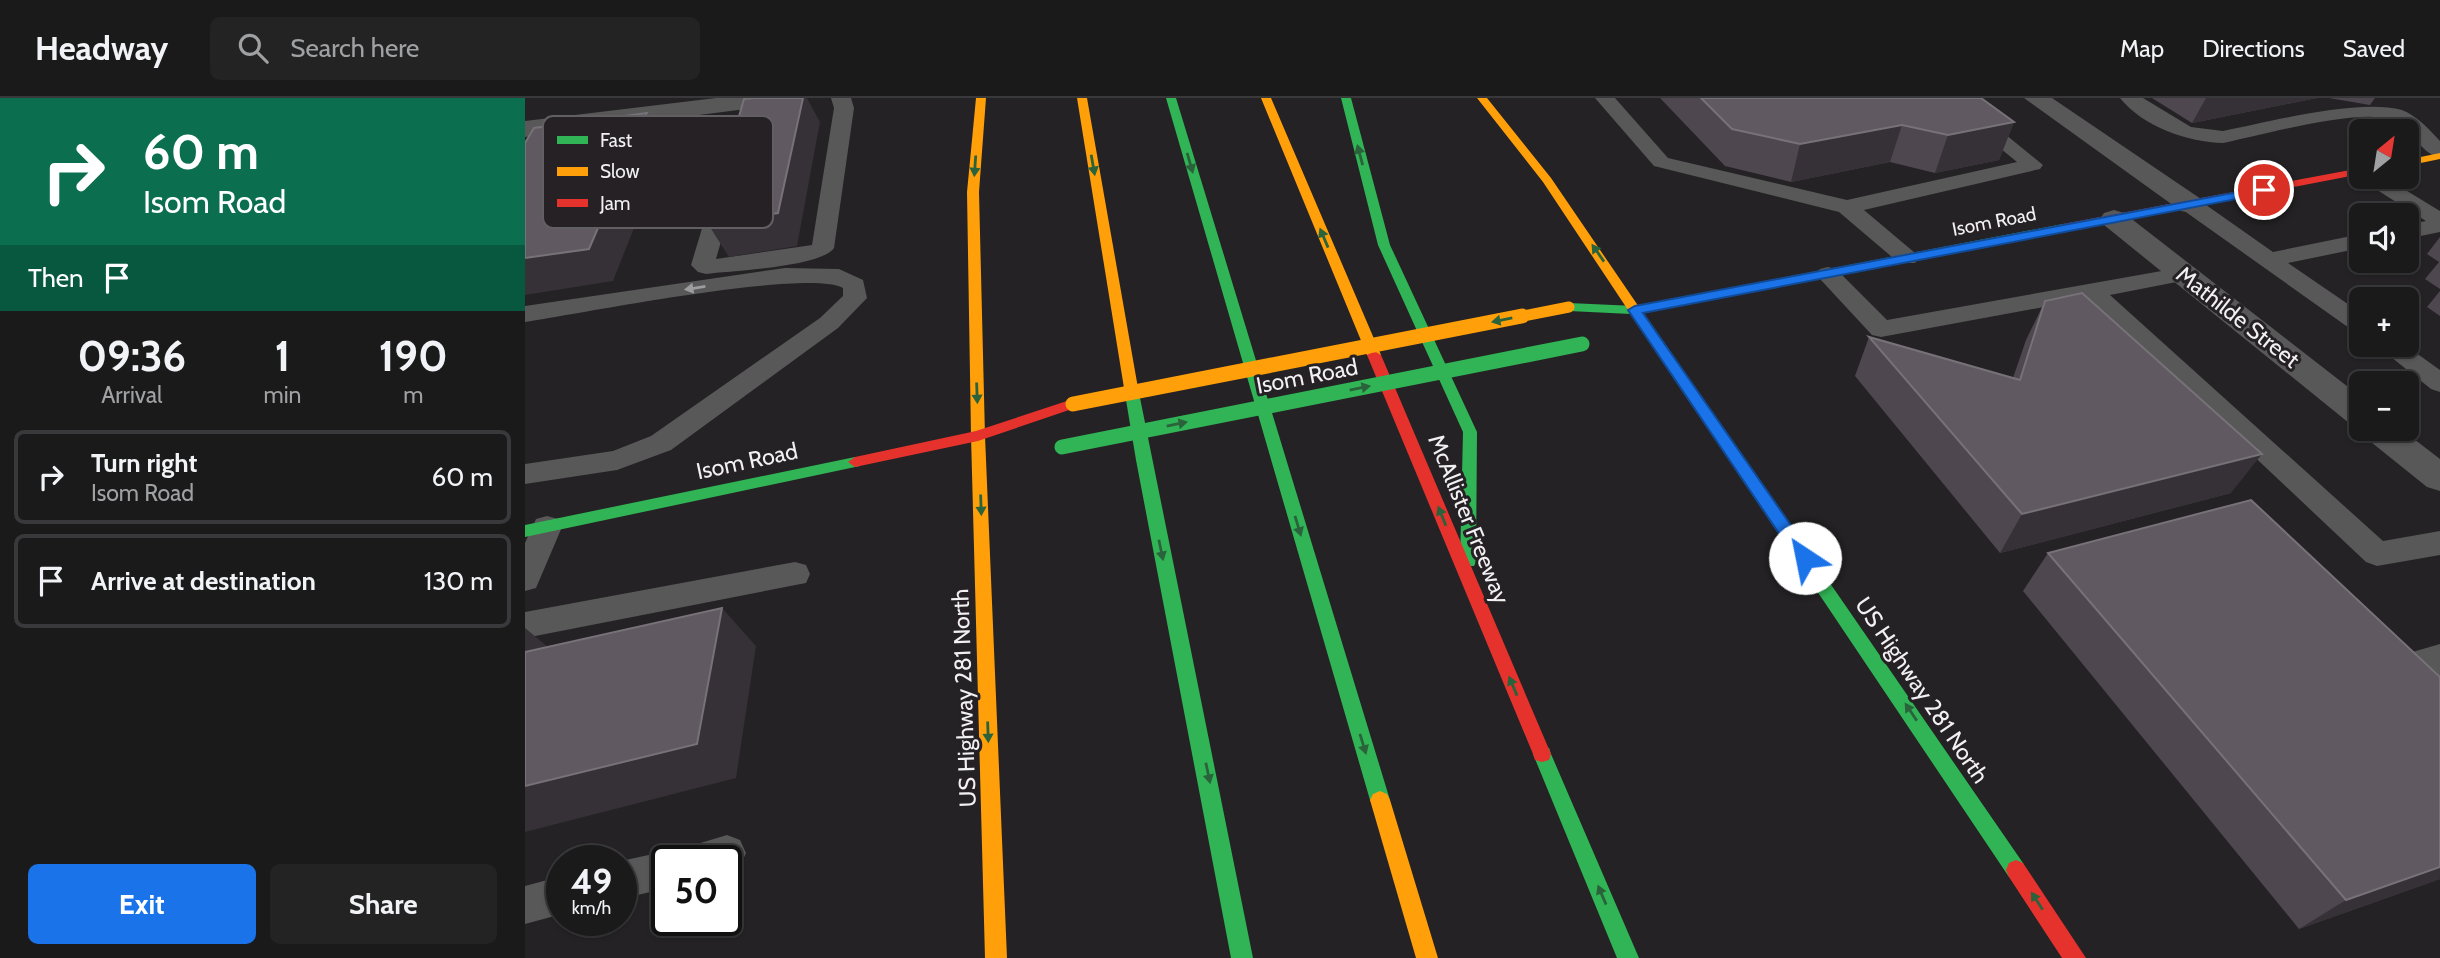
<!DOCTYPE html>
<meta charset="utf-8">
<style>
body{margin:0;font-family:Cabin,sans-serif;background:#242324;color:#f1f3f6;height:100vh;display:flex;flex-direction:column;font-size:26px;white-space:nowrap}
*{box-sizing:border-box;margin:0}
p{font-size:23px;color:#a0a1a3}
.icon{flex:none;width:38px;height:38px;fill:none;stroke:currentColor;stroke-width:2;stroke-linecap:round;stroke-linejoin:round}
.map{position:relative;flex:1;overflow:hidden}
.side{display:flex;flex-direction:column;background:#1b1a1b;width:525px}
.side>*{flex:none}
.top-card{background:#0b6e4f;color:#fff;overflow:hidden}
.needle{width:46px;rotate:30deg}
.fabs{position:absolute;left:1824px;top:21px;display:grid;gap:14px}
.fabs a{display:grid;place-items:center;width:70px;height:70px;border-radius:10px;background:#1b1a1b;box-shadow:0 2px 5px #0004,0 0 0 2px #39383a;font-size:35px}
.speed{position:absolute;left:21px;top:747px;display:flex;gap:14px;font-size:35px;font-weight:700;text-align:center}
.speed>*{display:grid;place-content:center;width:91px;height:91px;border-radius:50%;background:#1b1a1b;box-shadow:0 2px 5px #0004,0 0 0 2px #39383a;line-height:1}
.speed small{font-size:18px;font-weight:400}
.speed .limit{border:4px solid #111;border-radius:10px;background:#fff;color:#111}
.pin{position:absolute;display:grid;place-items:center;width:60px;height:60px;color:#fff;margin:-30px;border:4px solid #fff;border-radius:50%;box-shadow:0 2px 7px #0007}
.me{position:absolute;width:77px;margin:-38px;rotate:326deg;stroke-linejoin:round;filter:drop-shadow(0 0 5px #0008)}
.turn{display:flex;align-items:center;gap:24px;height:147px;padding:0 28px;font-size:32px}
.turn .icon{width:91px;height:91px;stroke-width:2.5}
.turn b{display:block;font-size:49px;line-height:60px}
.then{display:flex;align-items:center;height:66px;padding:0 28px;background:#0003;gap:14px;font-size:26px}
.eta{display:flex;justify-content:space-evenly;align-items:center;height:119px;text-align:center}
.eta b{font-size:42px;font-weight:700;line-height:49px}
.primary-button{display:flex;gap:14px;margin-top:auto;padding:14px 28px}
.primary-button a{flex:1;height:80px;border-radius:10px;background:#1a73e8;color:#fff;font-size:28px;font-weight:700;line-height:80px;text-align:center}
.primary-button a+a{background:#242324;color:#f1f3f6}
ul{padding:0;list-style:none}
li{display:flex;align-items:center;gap:21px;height:94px;margin:0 14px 10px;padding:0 14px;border:4px solid #39383a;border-radius:10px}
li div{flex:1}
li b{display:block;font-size:26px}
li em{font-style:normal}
header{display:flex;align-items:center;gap:42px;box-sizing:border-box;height:98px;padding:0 35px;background:#1b1a1b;border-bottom:2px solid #39383a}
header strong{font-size:33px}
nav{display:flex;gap:38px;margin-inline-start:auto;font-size:24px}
.search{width:490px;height:63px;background:#242324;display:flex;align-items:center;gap:18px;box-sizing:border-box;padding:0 24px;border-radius:10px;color:#a0a1a3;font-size:26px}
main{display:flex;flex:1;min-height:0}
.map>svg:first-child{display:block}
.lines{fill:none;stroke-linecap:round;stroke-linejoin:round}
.lane{fill:#585858;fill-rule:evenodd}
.street{fill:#585858;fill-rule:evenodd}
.fast{fill:#30b455;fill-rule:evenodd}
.slow{fill:#ff9f0a;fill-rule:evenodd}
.jam{fill:#e5322d;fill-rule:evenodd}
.fast-bridge{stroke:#30b455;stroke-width:15}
.slow-bridge-far1{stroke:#ff9f0a;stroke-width:11}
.slow-bridge{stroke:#ff9f0a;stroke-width:15}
.wall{fill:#4e474f}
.shaded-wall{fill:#363037}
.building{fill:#605961;stroke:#777178;stroke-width:2}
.oneway{fill:#2a633b}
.oneway2{fill:#9d9c9e}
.route{fill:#1a73e8;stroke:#114b97;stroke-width:2}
.labels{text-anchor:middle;stroke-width:6;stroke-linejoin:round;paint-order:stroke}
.far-street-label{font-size:19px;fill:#f2f0f3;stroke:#252125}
.street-label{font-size:23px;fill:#f2f0f3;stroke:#252125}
.key{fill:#252125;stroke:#625f63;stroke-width:2}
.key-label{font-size:19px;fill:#f2f0f3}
</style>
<header>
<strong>Headway</strong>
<div class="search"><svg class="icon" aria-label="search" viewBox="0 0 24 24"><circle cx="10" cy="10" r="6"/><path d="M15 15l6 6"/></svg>Search here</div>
<nav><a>Map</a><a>Directions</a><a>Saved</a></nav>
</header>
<main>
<section class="side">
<div class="top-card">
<div class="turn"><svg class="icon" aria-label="right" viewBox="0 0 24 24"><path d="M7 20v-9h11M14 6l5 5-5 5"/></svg><div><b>60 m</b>Isom Road</div></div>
<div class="then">Then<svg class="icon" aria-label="arrive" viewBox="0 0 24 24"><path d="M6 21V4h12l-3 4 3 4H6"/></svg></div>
</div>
<div class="eta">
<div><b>09:36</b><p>Arrival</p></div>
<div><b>1</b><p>min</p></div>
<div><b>190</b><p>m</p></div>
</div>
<ul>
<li><svg class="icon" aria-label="right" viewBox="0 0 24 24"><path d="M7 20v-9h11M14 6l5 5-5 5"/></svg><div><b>Turn right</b><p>Isom Road</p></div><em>60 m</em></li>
<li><svg class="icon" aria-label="arrive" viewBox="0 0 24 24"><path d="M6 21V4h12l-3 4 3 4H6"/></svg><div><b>Arrive at destination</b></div><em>130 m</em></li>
</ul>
<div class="primary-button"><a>Exit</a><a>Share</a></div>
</section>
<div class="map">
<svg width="1915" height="860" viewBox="0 0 1915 860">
<rect width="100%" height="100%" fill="#242224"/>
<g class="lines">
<path class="lane" d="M 306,0 L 326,0 L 329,10 L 309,150 C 296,169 206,173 181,176 L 173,174 L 166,167 L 188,94 L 199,88 L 210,94 L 191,161 L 287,147 L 309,10 Z
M 1070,0 L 1090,0 L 1143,60 L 1322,102 L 1492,64 L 1414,0 L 1436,0 L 1518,67 L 1515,71 L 1339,112 L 1390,155 L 1394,160 L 1390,165 L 1374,165 L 1314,114 L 1129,68 Z
M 1595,0 L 1618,0 L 1666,29 L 1698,33 C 1744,24 1833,0 1877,12 C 1892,18 1904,31 1915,43 L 1915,60 C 1894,55 1886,27 1864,21 C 1828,11 1738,37 1698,45 C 1663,44 1618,29 1595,0 Z
M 1836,77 L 1859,79 L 1915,113 L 1915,134 L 1881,141 L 1881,127 L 1901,123 L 1838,83 Z
M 1666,100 L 1674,102 L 1748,154 L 1836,136 L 1836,150 L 1763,165 L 1836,215 L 1836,235 L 1827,232 L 1658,112 L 1655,107 L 1658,102 Z
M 1303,169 L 1311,171 L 1362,222 L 1659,169 L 1667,171 L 1671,176 L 1667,181 L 1585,197 L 1858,443 L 1915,433 L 1915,457 L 1852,468 L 1841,464 L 1562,201 L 1356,239 L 1347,237 L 1295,181 L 1291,176 L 1295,171 Z
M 260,170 L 314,171 L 338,182 L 342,200 L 313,230 L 146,352 L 92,372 L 0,386 L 0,366 L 88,353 L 126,338 L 295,220 L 318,198 L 318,190 C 283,170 53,216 0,224 L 0,208 Z
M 1851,247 L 1880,247 L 1915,272 L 1915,294 L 1906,291 Z
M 22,418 L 33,421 L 37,429 L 11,490 L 0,493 L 0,445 L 11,421 Z
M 270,464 L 281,467 L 285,476 L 281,485 L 0,540 L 0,514 Z
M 1915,546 L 1915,606 C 1897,600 1881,584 1872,567 L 1877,557 Z
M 202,737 L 215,742 L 221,755 L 215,768 L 201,773 L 201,763 L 142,763 L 142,790 L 96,801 L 96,763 L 142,753 L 155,758 L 159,750 Z
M 37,778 L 37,816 L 0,826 L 0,788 Z"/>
<path class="street" d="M 191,0 L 264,0 L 261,5 L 252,7 L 0,39 L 0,23 Z
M 1499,0 L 1527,0 L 1676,101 L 1680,107 L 1676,113 L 1666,115 L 1656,113 Z
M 1589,112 L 1599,115 L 1836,299 L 1836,329 L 1824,325 L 1579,127 L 1575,121 L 1579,115 Z
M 1835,331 L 1876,331 L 1915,361 L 1915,393 L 1902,389 L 1841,340 Z"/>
<path class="fast" d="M 641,0 L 651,0 L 865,702 L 862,708 L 855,711 L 848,708 L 845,702 Z
M 816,0 L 826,0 L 865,147 L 952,334 L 951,464 L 949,468 L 937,468 L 935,464 L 938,334 L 853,147 Z
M 1538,126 L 1542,127 L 1542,133 L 1118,214 L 1498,765 L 1501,772 L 1498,779 L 1491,782 L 1484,779 L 1106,216 L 1044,213 L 1038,209 L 1044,205 L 1110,208 Z
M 606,285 L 613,290 L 728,860 L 706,860 L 611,362 L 599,290 Z
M 330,359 L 335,360 L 337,364 L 335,368 L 0,439 L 0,427 Z
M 1017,648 L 1024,650 L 1026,656 L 1114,860 L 1092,860 L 1008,656 L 1010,650 Z"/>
<path class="slow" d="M 451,0 L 461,0 L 454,94 L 460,338 L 482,860 L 460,860 L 446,338 L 442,94 Z
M 552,0 L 562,0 L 613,290 L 606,295 L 599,290 Z
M 736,0 L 746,0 L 856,257 L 854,260 L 849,261 L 842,257 Z
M 952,0 L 962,0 L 1026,80 L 1116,212 L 1115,215 L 1105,215 L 1018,84 Z
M 1915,55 L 1915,61 L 1881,68 L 1881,62 Z
M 855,693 L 862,696 L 865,702 L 913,860 L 891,860 L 845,702 L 848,696 Z"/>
<path class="jam" d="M 1836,70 L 1836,76 L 1538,134 L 1532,130 L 1538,126 Z
M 849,253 L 856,257 L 1026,656 L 1024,662 L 1017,664 L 1010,662 L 1008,656 L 842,257 Z
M 548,301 L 555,306 L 553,309 L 453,343 L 330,369 L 323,364 L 330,359 L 451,333 Z
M 1491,762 L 1498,765 L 1561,860 L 1537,860 L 1484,779 L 1481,772 L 1484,765 Z"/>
<path class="fast-bridge" d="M 537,349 L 1057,246"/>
<path class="slow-bridge-far1" d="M 988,220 L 1044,209"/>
<path class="slow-bridge" d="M 548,306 L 997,218"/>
</g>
<path class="wall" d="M 1135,0 L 1456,0 L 1489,24 L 1474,62 L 1410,75 L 1365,64 L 1266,84 L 1200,68 Z
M 1627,0 L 1792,0 L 1667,25 Z
M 1804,0 L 1850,0 L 1845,7 Z
M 1915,139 L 1915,191 L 1900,181 L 1914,164 L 1902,156 Z
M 1915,193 L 1915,218 L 1902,209 Z
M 1520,203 L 1706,395 L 1475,455 L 1330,278 L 1344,239 L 1488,280 L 1501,242 Z
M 1523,455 L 1915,579 L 1915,781 L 1774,831 L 1498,493 Z"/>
<path class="shaded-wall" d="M 278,0 L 282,0 L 295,24 L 272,148 L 204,159 L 183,126 Z
M 1681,0 L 1792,0 L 1667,25 Z
M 122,15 L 142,47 L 88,183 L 0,197 L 0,160 Z
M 1489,24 L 1474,62 L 1410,75 L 1423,37 Z
M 1377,27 L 1365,64 L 1266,84 L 1275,46 Z
M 1737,356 L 1706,395 L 1475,455 L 1497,416 Z
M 197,510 L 231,548 L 211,680 L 0,734 L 0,688 Z
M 0,530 L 29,554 L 0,584 Z
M 1915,769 L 1915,781 L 1774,831 L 1821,802 Z"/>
<path class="building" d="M 229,0 L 278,0 L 253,115 L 183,126 L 219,1 Z
M 1176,0 L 1456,0 L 1489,24 L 1423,37 L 1377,27 L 1275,46 L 1207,31 Z
M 122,15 L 64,151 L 0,160 L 0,45 L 9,30 Z
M 1557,195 L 1737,356 L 1497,416 L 1344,239 L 1495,282 L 1520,203 Z
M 1726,402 L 1915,579 L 1915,769 L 1821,802 L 1523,455 Z
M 197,510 L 172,646 L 0,688 L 0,554 Z"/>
<defs><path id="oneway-solid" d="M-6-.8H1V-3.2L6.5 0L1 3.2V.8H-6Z" transform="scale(1.75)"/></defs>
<g class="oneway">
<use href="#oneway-solid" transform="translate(835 57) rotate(-105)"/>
<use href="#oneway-solid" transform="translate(665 65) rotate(74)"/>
<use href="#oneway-solid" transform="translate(568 67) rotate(80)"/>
<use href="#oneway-solid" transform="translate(450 68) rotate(94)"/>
<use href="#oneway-solid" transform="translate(799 140) rotate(-113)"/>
<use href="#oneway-solid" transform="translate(1073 155) rotate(-125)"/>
<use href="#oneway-solid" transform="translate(977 222) rotate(169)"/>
<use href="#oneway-solid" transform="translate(835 290) rotate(-11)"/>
<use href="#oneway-solid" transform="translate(452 295) rotate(88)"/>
<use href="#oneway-solid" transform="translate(652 326) rotate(-11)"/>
<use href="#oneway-solid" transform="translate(456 407) rotate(88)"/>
<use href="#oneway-solid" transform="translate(917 418) rotate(-112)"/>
<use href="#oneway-solid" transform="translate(773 428) rotate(73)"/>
<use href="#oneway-solid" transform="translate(636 452) rotate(78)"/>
<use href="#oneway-solid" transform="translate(988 588) rotate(-113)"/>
<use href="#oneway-solid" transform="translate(1386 614) rotate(-124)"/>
<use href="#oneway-solid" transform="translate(463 634) rotate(88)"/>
<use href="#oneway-solid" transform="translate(838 646) rotate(73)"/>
<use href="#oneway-solid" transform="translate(683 675) rotate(78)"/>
<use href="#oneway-solid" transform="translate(1077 797) rotate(-113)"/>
<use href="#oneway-solid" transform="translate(1512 803) rotate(-123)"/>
</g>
<use class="oneway2" href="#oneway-solid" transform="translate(170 190) rotate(171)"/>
<path class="route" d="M 1739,89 L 1744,92 L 1743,95 L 1118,215 L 1286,456 L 1286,465 L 1274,465 L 1103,212 L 1110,208 Z"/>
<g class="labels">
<g class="far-street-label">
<text transform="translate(1469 123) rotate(-11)" y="7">Isom Road</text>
</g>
<g class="street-label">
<text transform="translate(1713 219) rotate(38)" y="8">Mathilde Street</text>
<text transform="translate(782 278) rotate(-11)" y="8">Isom Road</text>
<text transform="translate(222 363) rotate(-12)" y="8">Isom Road</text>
<text transform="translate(944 421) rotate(68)" y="8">McAllister Freeway</text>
<text transform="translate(1397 592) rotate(56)" y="8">US Highway 281 North</text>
<text transform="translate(439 600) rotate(-92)" y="8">US Highway 281 North</text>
</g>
</g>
<rect x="18" y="18" width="230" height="112" rx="10" class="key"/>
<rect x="32" y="38" width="31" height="8" fill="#30b455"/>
<rect x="32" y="69" width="31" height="9" fill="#ff9f0a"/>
<rect x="32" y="101" width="31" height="8" fill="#e5322d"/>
<g class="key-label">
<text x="75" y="49">Fast</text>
<text x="75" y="80">Slow</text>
<text x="75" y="112">Jam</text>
</g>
</svg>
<div class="fabs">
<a><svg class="needle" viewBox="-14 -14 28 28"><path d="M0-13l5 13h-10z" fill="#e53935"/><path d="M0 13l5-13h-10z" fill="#a0a1a3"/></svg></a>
<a><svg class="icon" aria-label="sound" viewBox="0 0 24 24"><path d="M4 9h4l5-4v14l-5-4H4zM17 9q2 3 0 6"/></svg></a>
<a>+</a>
<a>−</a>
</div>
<div class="speed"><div>49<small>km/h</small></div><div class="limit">50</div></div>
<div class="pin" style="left:1739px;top:92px;background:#d93025"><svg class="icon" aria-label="arrive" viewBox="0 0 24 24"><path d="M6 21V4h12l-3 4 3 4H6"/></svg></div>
<svg class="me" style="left:1280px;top:460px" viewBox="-20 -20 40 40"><circle r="19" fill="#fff"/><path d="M0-13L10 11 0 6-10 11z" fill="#1a73e8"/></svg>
</div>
</main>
